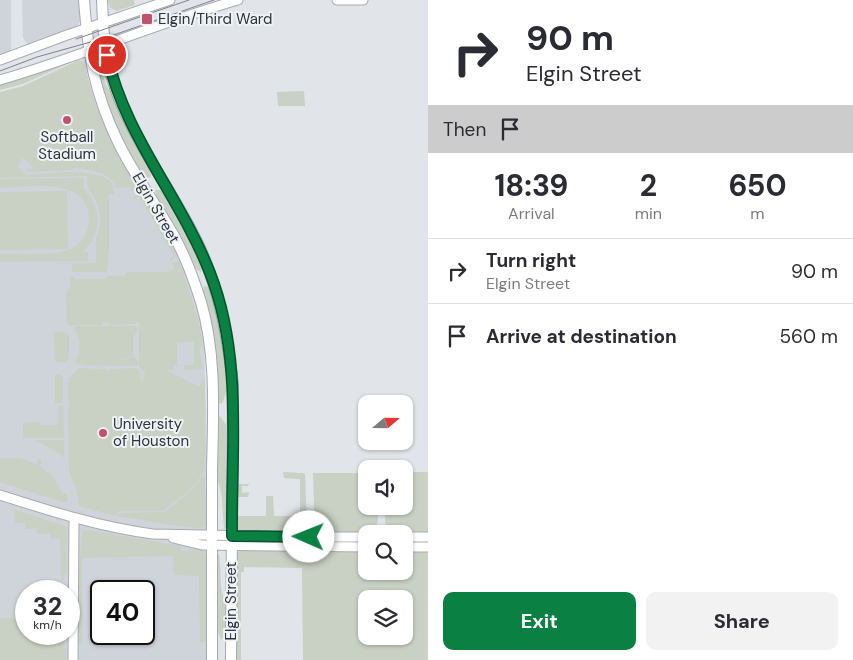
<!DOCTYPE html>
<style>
body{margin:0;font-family:"DM Sans",sans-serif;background:#f2f2f3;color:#2b2b33;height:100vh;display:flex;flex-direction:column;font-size:19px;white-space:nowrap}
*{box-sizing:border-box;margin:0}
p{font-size:16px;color:#7c7c81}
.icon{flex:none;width:28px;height:28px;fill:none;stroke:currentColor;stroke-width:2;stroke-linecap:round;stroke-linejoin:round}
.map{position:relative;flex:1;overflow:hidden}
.drawer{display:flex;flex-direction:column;background:#fff;width:425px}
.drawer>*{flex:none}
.hud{background:#fff;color:#2b2b33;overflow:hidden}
.needle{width:32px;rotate:70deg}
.controls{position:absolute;left:358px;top:395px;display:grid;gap:10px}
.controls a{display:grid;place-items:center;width:55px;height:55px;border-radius:10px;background:#fff;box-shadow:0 1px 4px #0004;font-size:25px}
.speed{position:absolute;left:15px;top:580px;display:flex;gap:10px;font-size:25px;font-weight:700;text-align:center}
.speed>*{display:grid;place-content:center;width:65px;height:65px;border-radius:50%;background:#fff;box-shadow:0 1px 4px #0004;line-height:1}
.speed small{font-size:12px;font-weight:400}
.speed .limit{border:2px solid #111;border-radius:8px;background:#fff;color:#111}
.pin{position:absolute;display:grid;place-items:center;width:42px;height:42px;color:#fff;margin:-21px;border:2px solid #fff;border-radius:50%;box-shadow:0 1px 5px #0007}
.me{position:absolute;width:55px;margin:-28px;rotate:271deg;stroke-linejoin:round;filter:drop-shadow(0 0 4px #0008)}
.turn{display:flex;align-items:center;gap:18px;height:105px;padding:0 15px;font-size:22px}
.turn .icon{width:65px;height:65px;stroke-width:2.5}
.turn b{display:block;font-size:35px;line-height:42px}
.then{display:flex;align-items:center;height:48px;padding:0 15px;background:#0003;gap:10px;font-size:19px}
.eta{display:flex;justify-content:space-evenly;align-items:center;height:85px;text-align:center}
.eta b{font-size:30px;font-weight:700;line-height:35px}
.cta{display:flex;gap:10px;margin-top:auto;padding:10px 15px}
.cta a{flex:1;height:58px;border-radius:10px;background:#0b8043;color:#fff;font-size:20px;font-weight:700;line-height:58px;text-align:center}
.cta a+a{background:#f2f2f3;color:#2b2b33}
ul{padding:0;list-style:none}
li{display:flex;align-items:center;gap:15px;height:65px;padding:0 15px;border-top:1px solid #e1e1e2}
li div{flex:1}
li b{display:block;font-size:19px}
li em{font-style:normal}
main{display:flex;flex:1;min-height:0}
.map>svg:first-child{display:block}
.built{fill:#cfd4da;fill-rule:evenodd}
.green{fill:#c8d1c3;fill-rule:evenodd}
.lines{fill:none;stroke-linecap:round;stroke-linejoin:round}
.secondary-casing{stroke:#a7abb2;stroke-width:11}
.primary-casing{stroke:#a1aab3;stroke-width:12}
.secondary{stroke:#fff;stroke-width:9}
.primary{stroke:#fff;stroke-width:10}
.tram{stroke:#7c8590;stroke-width:1}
.route-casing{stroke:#07532c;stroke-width:12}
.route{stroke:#0b8043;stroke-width:9}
.poi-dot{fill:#c2516b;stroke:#f0f3f6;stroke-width:2}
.labels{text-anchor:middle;stroke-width:4;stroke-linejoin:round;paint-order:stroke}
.poi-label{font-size:15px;fill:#2b333e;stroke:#f0f3f6;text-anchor:start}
.street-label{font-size:15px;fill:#2b333e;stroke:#f0f3f6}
</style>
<main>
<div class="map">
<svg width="428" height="660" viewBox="0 0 428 660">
<rect width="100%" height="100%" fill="#e1e4e8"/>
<path class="built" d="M 0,0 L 11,0 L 11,51 L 8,54 L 0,58 Z
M 22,0 L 78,0 L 81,18 L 79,23 L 75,28 L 32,45 L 28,44 L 23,38 Z
M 80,60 L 84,61 L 91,93 L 103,124 L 121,160 L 129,168 L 181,259 L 195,297 L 204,338 L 209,527 L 208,660 L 0,660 L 0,93 L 26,86 ZM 26,591 L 69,591 L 69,634 L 26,634 ZM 101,591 L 144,591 L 144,634 L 101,634 Z"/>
<path class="green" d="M 108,0 L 134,0 L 135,5 L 117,11 L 110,8 Z
M 97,57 L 106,85 L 118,103 L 149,165 L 151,176 L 149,178 C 134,172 112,123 107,108 C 102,92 98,75 93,58 Z
M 76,60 L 23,84 L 0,90 L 0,83 Z
M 77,61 L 80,61 L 85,65 C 95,112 113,147 138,188 L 133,192 L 129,187 L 116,188 C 114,172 90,171 77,168 L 73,168 L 73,170 L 28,172 L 26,170 L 28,169 L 34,168 L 21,156 L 21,162 L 17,166 L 26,175 C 48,174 95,166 113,183 L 114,194 L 109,194 L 109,251 L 108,254 L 108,269 L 106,272 L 72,272 L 72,264 L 96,263 L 96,239 L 100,225 L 100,216 L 96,200 L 88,189 L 87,176 L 0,178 L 0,92 L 23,86 Z
M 304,91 L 305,106 L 278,106 L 277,92 Z
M 84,178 L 84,187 L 82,187 C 102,205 103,233 83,252 L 88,252 L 88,261 L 0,262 L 0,254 C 18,253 49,256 65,251 C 77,248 85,239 88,228 C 90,220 89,212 86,205 C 72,178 25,187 0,188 L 0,179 Z
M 155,190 L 161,190 L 166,194 L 174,205 L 203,262 L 201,272 L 194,268 L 156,198 Z
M 67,191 L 68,249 L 0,250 L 0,192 Z
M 141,193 L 177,256 L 170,261 L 169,259 L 174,256 L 139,196 L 134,199 L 133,197 Z
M 179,261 L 197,315 L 203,343 L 199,351 L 203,369 L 184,370 L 184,365 L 194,365 L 194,342 L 177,342 L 177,365 L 182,366 L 174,366 L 174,370 L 166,370 L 199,387 L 205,377 L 205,470 L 194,486 L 163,511 L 121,511 L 115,516 L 79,506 L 76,489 L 69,472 L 68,409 L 70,404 L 68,399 L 68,382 L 70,381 L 68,379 L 79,368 L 107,369 L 107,371 L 109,371 L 109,369 L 136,368 L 141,373 L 140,380 L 143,381 L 145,371 L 142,370 L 139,367 L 139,322 L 136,322 L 135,324 L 109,325 L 109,322 L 102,322 L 102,325 L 74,325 L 72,327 L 67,323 L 66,292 L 70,287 L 70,278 L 72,276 L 74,277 L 74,279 L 105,279 L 107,276 L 124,276 L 127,272 L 167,272 L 174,269 L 172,263 Z
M 204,286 L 208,287 L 213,293 C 217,315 236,387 221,404 L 219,403 L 216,396 L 202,297 Z
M 75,326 L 135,326 L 137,328 L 137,332 L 133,337 L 133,356 C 115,361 93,371 75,362 C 82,351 80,339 74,328 Z
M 54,332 L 65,332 L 69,336 L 69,358 L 65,362 L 55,362 Z
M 134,357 L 138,361 L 138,366 L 99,366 Z
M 55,374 L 61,374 L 63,376 L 63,403 L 55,403 Z
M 58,406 L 63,406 L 64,436 L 62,438 L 23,438 L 23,423 L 39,422 L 40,425 L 58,425 Z
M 220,416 L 226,425 L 226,432 L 227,525 L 224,530 L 222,497 L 215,469 L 216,422 Z
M 35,440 L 62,440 L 64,442 L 64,458 L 55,451 Z
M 0,458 L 20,458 L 36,464 L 39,459 L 42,460 L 40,466 L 54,477 L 62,493 L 66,494 L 68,500 L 66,503 L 0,482 Z
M 283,472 L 303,473 L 305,474 L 307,525 L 304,530 L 301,533 L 239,532 L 237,530 L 233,484 L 249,484 L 248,486 L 242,486 L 242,493 L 249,492 L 248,497 L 237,497 L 238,516 L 266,516 L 266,496 L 273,496 L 274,516 L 300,516 L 300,479 L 284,478 Z
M 404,472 L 428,472 L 428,533 L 395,533 C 382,531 386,517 385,506 L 404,506 Z
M 313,473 L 366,473 L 366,506 L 378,506 C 378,516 379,527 372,533 L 317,532 L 315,529 Z
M 205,474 L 206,527 L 200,528 L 178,526 L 117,516 L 121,513 L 165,512 L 191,490 Z
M 14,509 L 65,526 L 67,532 L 67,572 L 64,576 L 64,580 L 61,580 L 60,539 L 51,539 L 50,534 L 37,534 L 37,528 L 25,529 L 25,523 L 15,523 Z
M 87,530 L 181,546 L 181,551 L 189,552 L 189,549 L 202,550 L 206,555 L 206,642 L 200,642 L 199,576 L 174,575 L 173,556 L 82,558 L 82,643 L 78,644 L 79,569 L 82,531 Z
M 245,549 L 366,550 L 366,571 L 404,571 L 404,550 L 428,550 L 428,660 L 303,660 L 302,568 L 244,567 L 244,572 L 241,572 L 241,660 L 235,660 L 236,558 L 237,552 ZM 366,599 L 404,599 L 404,636 L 366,636 Z
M 216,554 L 219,554 C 221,565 220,576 221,587 C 223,601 235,629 221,640 L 216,627 Z
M 0,618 L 26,618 L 26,634 L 64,634 L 66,660 L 0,660 Z"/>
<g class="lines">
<defs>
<path id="secondary" d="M 337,0 L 363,0
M 0,60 L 67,35 L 170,0
M 0,80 C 80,57 157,23 238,0
M 0,495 C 50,511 100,527 153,534 L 309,537 L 366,537
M 404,537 L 428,537
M 173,538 L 202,545 L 366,547
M 404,547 L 428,547
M 73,660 L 74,518"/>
<path id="primary" d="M 84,0 C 88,54 94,92 118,142 C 134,175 156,204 174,236 C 186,257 194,280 201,302 C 217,356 213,416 212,471 C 212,534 212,597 212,660
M 102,0 C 103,25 104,51 111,75 C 129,138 173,189 200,248 C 220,293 227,336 233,384 L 231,660"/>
</defs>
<use href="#secondary" class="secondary-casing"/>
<use href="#primary" class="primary-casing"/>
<use href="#secondary" class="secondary"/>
<use href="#primary" class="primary"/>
<path class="tram" d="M 76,39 L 189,0
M 0,71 L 37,57 L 105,38 L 214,0"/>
</g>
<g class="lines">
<defs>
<path id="route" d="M 107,55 C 124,135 181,198 210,273 C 243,357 231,449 232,536 L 309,537"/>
</defs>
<use href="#route" class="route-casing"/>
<use href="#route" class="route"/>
</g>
<g class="poi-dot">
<rect x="141" y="13" width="12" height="12" rx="2.5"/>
<circle cx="67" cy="120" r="5"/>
<circle cx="103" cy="433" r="5"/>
</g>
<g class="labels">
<g class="poi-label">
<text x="158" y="24">Elgin/Third Ward</text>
<text x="67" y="142" text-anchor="middle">Softball<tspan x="67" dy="17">Stadium</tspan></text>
<text x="113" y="429">University<tspan x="113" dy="17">of Houston</tspan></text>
</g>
<g class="street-label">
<text transform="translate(156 208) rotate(60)" y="5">Elgin Street</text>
<text transform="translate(231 601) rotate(-90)" y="5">Elgin Street</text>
</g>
</g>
</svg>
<div class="controls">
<a><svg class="needle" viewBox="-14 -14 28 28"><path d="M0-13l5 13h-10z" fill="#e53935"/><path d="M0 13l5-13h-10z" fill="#7c7c81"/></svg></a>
<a><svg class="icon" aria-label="sound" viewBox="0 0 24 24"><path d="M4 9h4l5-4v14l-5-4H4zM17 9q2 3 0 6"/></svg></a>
<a><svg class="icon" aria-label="search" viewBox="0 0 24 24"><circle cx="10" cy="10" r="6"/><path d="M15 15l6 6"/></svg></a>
<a><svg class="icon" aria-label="layers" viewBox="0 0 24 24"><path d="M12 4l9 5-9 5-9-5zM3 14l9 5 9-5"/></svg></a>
</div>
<div class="speed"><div>32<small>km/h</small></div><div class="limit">40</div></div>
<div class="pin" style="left:107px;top:55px;background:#d93025"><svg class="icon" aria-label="arrive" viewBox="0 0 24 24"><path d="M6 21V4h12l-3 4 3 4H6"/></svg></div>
<svg class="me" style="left:309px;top:537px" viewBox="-20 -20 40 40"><circle r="19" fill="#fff"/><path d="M0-13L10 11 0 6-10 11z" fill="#0b8043"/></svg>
</div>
<section class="drawer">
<div class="hud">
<div class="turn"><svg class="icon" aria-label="right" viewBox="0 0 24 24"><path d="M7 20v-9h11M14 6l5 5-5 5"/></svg><div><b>90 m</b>Elgin Street</div></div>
<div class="then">Then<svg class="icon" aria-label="arrive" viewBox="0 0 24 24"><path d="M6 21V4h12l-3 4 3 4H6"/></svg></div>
</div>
<div class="eta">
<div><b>18:39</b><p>Arrival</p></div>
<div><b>2</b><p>min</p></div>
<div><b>650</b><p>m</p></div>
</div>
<ul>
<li><svg class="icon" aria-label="right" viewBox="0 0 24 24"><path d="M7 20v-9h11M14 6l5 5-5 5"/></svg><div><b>Turn right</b><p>Elgin Street</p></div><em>90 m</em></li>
<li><svg class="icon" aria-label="arrive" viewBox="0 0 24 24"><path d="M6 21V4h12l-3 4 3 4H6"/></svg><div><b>Arrive at destination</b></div><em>560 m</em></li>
</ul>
<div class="cta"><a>Exit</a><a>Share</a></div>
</section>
</main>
